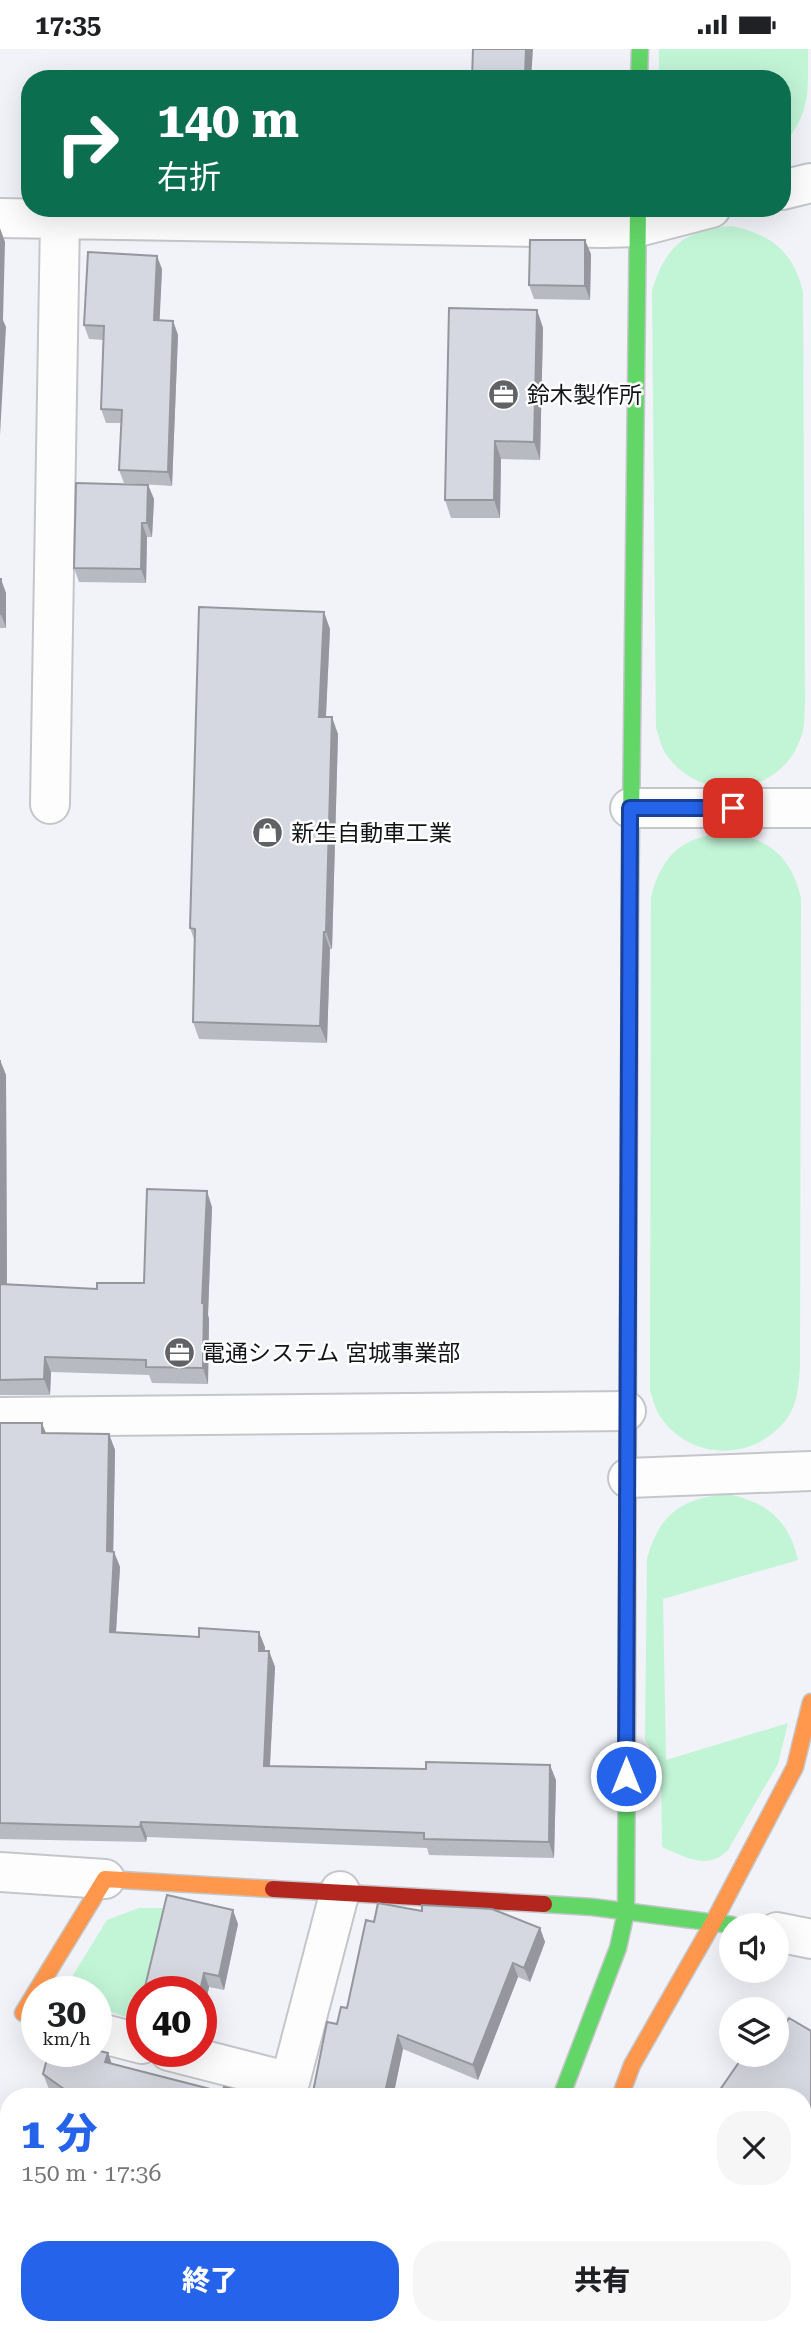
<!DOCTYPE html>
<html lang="ja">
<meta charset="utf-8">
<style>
body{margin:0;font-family:"Roboto Serif","Noto Sans JP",serif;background:#f6f6f6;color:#202124;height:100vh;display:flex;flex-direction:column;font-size:26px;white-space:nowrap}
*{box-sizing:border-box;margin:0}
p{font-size:23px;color:#757577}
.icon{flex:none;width:38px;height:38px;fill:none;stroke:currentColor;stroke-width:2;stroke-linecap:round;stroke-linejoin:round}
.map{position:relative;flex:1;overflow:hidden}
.sheet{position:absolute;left:0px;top:2039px;width:812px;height:247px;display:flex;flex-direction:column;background:#fff;border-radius:28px 28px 0 0;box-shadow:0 7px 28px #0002}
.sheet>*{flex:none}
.banner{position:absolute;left:21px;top:21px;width:770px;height:147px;border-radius:28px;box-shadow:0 7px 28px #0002;background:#0b6e4f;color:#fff;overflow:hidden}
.fabs{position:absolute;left:719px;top:1864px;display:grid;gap:14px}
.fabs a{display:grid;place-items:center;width:70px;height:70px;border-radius:50%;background:#fff;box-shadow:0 7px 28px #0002;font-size:35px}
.speed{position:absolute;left:21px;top:1927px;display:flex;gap:14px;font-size:35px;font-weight:700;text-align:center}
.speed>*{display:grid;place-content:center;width:91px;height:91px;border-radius:50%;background:#fff;box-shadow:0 7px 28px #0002;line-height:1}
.speed small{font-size:18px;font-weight:400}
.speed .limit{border:10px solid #d22;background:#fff;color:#111}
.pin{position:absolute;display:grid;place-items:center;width:60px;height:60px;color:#fff;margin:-30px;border-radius:14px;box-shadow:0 4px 10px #0006}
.me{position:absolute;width:77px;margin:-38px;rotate:0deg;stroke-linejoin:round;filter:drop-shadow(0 0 5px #0008)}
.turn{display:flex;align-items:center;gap:24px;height:147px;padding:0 21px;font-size:32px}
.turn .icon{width:91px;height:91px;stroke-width:2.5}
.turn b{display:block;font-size:49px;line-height:60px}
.round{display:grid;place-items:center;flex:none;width:74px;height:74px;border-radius:28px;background:#f6f6f6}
.overview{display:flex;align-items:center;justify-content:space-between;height:119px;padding:0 21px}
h1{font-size:42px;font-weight:800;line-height:52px;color:#2563eb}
.cta{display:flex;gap:14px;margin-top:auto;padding:14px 21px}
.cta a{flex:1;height:80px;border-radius:28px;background:#2563eb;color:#fff;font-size:28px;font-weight:800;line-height:80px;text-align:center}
.cta a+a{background:#f6f6f6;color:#202124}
.status{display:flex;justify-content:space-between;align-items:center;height:49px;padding:0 35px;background:#fff;direction:ltr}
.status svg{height:19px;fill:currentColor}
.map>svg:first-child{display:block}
.green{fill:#c2f4d6}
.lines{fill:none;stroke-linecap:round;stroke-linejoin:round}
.street-casing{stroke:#c5c6ca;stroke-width:42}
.fast-casing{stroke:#c5c6ca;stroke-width:19}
.slow-casing{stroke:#c5c6ca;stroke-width:19}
.jam-casing{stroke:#c5c6ca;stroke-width:19}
.street{stroke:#fdfdfe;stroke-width:38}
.fast{stroke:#63d668;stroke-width:16}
.slow{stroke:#ff974d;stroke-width:16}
.jam{stroke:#b3261e;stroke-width:16}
.wall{fill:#b8bac2}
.shaded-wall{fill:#96979e}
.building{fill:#d6d8e1;stroke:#96979e;stroke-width:2}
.route-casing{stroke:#184099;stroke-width:18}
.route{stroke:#2563eb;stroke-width:12}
.labels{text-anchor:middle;stroke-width:5;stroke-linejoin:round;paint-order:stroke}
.poi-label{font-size:23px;fill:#131417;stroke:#fff;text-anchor:start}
</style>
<div class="status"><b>17:35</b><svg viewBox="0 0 49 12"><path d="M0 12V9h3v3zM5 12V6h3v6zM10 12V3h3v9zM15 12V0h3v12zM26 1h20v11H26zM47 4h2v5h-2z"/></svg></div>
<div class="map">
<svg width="811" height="2284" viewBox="0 0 811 2284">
<rect width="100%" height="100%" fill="#f1f3f8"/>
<path class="green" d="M 659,0 L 808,0 C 808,45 811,62 782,98 L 782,30 L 659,30 Z
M 732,177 C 772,186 793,202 803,243 L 805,654 C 804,663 805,673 803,681 C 788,746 703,760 665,704 C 661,697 659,687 656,679 L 652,242 C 665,197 686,180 732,177 Z
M 731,783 C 771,792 791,808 801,849 L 800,1316 C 799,1334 798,1353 788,1368 C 756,1413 690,1413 660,1367 C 655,1360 653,1350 650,1342 L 651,848 C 663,802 685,787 731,783 Z
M 728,1445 C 768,1454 788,1470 798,1511 L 663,1550 L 666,1711 L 788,1674 L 778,1715 L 728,1801 C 707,1822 685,1808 662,1798 L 661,1719 L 645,1690 L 647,1510 C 659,1465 682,1449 728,1445 Z
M 139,1859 L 164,1859 L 145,1942 L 142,1942 L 138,1972 L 96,1958 L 96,1942 L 83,1942 L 73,1926 L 107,1871 Z"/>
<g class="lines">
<defs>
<path id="street" d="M 782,141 L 811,134
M 0,169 L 603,179 L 638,178 L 711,159
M 50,755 L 60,170
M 630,759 L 811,759
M 0,1368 L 626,1362
M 628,1429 L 811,1422
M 0,1823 L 105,1830
M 777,1883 L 811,1890
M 96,1983 L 142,1995
M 169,2002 L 290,2033 L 340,1842
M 0,2105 L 9,2107"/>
<path id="fast" d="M 639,30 L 640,0
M 630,862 L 638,159
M 544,1855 L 592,1858 L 732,1876
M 561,2048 L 618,1899 L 626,1863 L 627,1665
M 470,2284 L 472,2277"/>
<path id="slow" d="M 628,1270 L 630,862
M 37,1968 L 23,1964 L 105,1830 L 273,1840
M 620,2048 L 632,2016 L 713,1874 L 795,1718 L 811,1653
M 528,2284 L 530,2277"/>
<path id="jam" d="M 627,1665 L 628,1270
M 273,1840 L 544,1855"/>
</defs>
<use href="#street" class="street-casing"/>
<use href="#fast" class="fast-casing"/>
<use href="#slow" class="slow-casing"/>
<use href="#jam" class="jam-casing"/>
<use href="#street" class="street"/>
<use href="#fast" class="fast"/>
<use href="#slow" class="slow"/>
<use href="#jam" class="jam"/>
</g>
<path class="wall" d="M 591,205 L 590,251 L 534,250 L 529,236 Z
M 162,220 L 159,272 L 173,272 L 178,286 L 172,437 L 124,434 L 119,421 L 121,374 L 106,374 L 101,360 L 103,291 L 89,290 L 84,276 Z
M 537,261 L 543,279 L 540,411 L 501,410 L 500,469 L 451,469 L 445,451 Z
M 148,436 L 154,450 L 152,488 L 147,488 L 146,534 L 79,533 L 74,519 Z
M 0,530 L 6,544 L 6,579 L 0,579 Z
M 330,580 L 326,668 L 338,685 L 332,900 L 330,900 L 327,994 L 199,990 L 193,973 L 194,890 L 190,879 Z
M 0,1011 L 6,1026 L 7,1235 L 97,1240 L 144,1234 L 212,1158 L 208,1266 L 209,1270 L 208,1335 L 152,1334 L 149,1326 L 51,1323 L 50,1346 L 0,1346 Z
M 0,1374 L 46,1384 L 109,1385 L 115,1401 L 113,1503 L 114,1503 L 120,1518 L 116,1583 L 265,1598 L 265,1602 L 269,1602 L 275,1618 L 270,1717 L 556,1731 L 554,1809 L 429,1806 L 427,1799 L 147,1788 L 146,1793 L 0,1790 Z
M 422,1862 L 540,1879 L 545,1893 L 530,1933 L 518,1928 L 478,2031 L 403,2000 L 393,2048 L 312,2048 L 337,1975 L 347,1959 L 374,1873 Z
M 238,1875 L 224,1941 L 209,1938 L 202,1971 L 201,1970 L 201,1942 L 144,1942 Z
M 811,1982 L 811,2282 L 810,2284 L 584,2284 L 581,2277 L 803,2277 L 762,2009 Z
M 111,2014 L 222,2043 L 264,2048 L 60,2048 L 49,2040 L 43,2025 Z"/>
<path class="shaded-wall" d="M 526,0 L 533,0 L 531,30 L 525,26 Z
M 0,179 L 5,193 L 3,271 L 6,278 L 0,386 Z
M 585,191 L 591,205 L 590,251 L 585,237 Z
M 157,207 L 162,220 L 159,285 L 154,271 Z
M 537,261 L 543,279 L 540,411 L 534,393 Z
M 173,272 L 178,286 L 172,437 L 168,423 Z
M 495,392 L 501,410 L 500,469 L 494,451 Z
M 148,436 L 154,450 L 152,488 L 147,474 Z
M 142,474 L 147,488 L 146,534 L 141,520 Z
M 1,530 L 6,544 L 6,579 L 1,565 Z
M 324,563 L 330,580 L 325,685 L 319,668 Z
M 332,668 L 338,685 L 332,900 L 326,883 Z
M 324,883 L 330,900 L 327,994 L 320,977 Z
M 0,1011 L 6,1026 L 7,1251 L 1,1235 Z
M 207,1142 L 212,1158 L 208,1266 L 209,1270 L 208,1335 L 203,1319 L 202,1254 Z
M 45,1308 L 51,1323 L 50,1346 L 44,1330 Z
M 42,1374 L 48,1389 L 42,1384 Z
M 109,1385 L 115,1401 L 113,1517 L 107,1502 Z
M 114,1503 L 120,1518 L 115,1598 L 110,1583 Z
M 259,1583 L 265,1598 L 264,1617 L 259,1602 Z
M 269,1602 L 275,1618 L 269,1732 L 264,1717 Z
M 550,1716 L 556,1731 L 554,1809 L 549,1793 Z
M 141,1773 L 147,1788 L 146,1793 L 140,1778 Z
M 233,1861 L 238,1875 L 224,1941 L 219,1927 Z
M 540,1879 L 545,1893 L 530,1933 L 524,1919 Z
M 513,1914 L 518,1928 L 478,2031 L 473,2016 Z
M 204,1924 L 209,1938 L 202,1971 L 201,1942 L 200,1942 Z
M 398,1986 L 403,2000 L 393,2048 L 384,2048 Z
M 108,2004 L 113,2018 L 105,2013 Z
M 811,2249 L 811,2282 L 810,2284 L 785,2284 L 790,2277 L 803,2277 L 803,2259 Z
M 314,2277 L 322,2277 L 321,2284 L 312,2284 Z"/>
<path class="building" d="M 473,0 L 526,0 L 525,26 L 536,26 L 536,30 L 472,30 Z
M 530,191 L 585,191 L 585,237 L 529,236 Z
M 88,203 L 157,207 L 154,271 L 173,272 L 168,423 L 119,421 L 122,361 L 101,360 L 104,277 L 84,276 Z
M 449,259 L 537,261 L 534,393 L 495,392 L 494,451 L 445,451 Z
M 76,434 L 148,436 L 147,474 L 142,474 L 141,520 L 74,519 Z
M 0,530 L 1,530 L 1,565 L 0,565 Z
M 199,558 L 324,563 L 319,668 L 332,668 L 326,883 L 324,883 L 320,977 L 193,973 L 195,880 L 190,879 Z
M 0,1011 L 1,1235 L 97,1240 L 97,1234 L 144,1234 L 147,1140 L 207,1142 L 202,1254 L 204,1254 L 203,1319 L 146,1318 L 146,1311 L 45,1308 L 44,1330 L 0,1331 Z
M 0,1374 L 42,1374 L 42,1384 L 109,1385 L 107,1502 L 114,1503 L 110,1583 L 199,1588 L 199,1579 L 259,1583 L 259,1602 L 269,1602 L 264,1717 L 426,1720 L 426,1713 L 550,1716 L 549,1793 L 424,1790 L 424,1784 L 141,1773 L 140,1778 L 0,1774 Z
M 167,1846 L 233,1861 L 219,1927 L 204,1924 L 200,1942 L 144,1942 Z
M 378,1854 L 422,1862 L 422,1856 L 492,1860 L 540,1879 L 524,1919 L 513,1914 L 473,2016 L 398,1986 L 384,2048 L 312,2048 L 327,1973 L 337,1975 L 341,1958 L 347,1959 L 366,1871 L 374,1873 Z
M 789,1969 L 811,1982 L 811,2249 L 803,2259 L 803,2048 L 715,2048 L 744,2006 L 757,2006 L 762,2009 L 765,2006 L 777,2006 L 777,1987 Z
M 96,2001 L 108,2004 L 105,2013 L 222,2043 L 224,2038 L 264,2048 L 75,2048 L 43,2025 L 49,2002 L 96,2002 Z
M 0,2114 L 9,2114 L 9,2277 L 314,2277 L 312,2284 L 0,2284 Z
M 597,2277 L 790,2277 L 785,2284 L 609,2284 Z"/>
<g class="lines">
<defs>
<path id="route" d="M 626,1727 L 630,759 L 733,759"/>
</defs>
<use href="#route" class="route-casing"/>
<use href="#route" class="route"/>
</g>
<defs>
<symbol id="office-disc" viewBox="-11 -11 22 22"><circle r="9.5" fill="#616266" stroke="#fff"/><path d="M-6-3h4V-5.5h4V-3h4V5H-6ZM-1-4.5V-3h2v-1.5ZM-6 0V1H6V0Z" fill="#fff"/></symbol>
<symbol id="shop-disc" viewBox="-11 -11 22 22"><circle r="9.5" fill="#616266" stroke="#fff"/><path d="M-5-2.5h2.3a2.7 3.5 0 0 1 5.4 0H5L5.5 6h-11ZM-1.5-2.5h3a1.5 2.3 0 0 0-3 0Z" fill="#fff"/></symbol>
</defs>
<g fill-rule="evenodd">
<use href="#office-disc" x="486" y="328" width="35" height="35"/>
<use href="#shop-disc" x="250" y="766" width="35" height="35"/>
<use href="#office-disc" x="162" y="1286" width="35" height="35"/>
</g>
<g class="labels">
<g class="poi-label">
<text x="527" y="354">鈴木製作所</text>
<text x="291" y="792">新生自動車工業</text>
<text x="202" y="1312">電通システム 宮城事業部</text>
</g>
</g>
</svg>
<div class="fabs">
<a><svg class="icon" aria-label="sound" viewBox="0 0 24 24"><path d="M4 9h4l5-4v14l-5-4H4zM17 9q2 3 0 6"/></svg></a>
<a><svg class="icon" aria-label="layers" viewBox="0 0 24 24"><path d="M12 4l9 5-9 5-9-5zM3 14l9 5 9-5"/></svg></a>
</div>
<div class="speed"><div>30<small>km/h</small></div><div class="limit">40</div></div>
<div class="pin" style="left:733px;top:759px;background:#d93025"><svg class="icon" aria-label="arrive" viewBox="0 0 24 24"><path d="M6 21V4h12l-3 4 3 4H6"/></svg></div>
<svg class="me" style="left:626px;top:1727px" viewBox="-20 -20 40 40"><circle r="17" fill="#2563eb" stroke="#fff" stroke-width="3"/><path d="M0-11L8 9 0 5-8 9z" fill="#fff"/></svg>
<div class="banner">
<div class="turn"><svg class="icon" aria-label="right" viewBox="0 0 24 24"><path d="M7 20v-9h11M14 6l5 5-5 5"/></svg><div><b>140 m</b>右折</div></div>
</div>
<section class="sheet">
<div class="overview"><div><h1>1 分</h1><p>150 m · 17:36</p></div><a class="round"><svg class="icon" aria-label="close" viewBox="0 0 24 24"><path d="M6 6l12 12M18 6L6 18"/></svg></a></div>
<div class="cta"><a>終了</a><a>共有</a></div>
</section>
</div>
